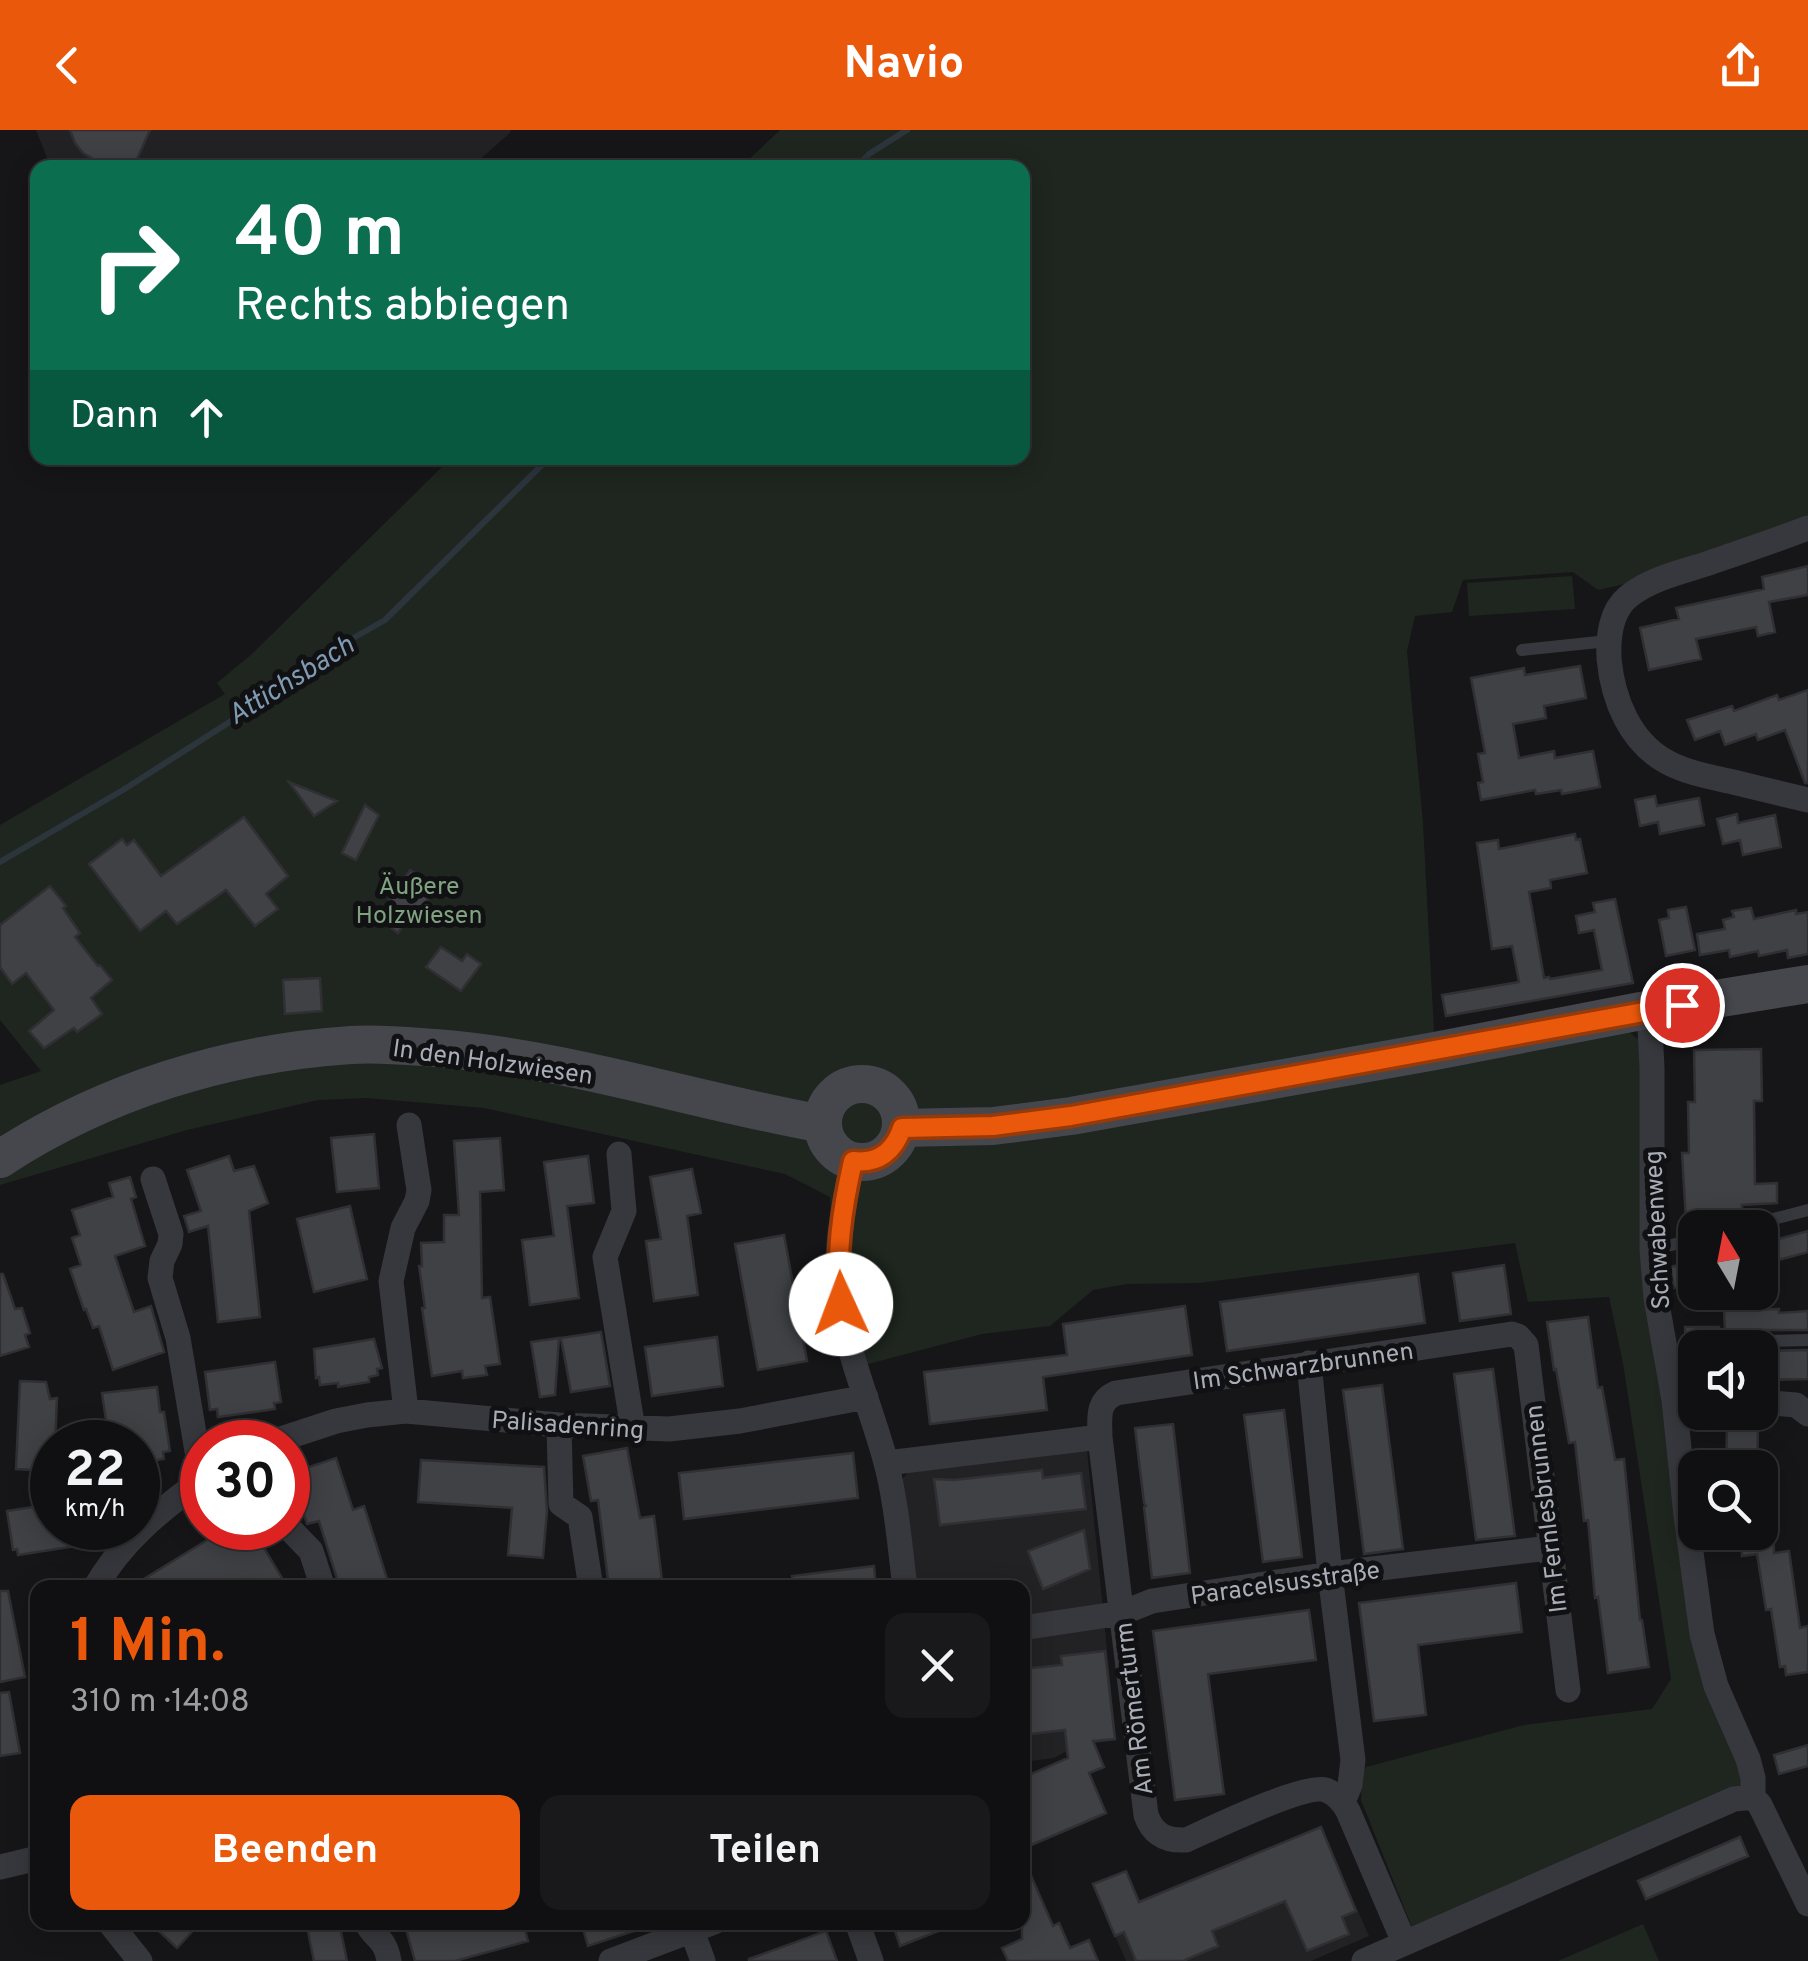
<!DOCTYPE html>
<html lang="de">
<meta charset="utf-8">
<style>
body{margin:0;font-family:Overpass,sans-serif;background:#19191b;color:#f1f3f6;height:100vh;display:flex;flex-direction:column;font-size:38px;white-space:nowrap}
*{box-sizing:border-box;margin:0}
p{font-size:32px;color:#9c9d9f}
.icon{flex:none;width:55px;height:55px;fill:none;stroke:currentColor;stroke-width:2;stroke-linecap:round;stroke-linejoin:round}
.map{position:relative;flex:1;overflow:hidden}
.sheet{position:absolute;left:30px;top:1450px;width:1000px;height:350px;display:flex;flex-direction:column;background:#101012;border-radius:20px;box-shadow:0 5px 25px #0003,0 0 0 2px #303032}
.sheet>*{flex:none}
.top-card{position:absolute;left:30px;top:30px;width:1000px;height:305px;border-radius:20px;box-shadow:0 5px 25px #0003,0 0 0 2px #303032;background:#0b6e4f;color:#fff;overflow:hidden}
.needle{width:65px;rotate:350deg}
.fabs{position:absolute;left:1678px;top:1080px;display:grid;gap:20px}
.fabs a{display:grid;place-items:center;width:100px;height:100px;border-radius:20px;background:#101012;box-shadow:0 5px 25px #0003,0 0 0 2px #303032;font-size:50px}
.speed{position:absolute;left:30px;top:1290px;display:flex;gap:20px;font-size:50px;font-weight:700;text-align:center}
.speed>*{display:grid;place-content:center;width:130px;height:130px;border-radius:50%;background:#101012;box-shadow:0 5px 25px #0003,0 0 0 2px #303032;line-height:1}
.speed small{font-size:25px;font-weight:400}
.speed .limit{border:15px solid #d22;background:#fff;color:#111}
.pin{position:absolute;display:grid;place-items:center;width:85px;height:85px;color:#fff;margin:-42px;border:5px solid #fff;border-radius:50%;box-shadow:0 2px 10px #0007}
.me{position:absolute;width:110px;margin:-55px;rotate:358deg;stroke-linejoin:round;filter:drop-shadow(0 0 8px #0008)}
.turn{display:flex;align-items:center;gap:35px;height:210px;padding:0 40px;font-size:45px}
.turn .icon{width:130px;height:130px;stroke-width:2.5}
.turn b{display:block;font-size:70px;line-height:85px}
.then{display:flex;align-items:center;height:95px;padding:0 40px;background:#0003;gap:20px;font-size:38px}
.round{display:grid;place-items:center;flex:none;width:105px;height:105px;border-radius:20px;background:#19191b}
.head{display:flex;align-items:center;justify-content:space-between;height:170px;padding:0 40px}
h1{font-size:60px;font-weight:700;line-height:75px;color:#ea580c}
.action{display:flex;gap:20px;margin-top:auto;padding:20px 40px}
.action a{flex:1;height:115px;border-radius:20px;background:#ea580c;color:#fff;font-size:40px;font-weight:700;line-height:115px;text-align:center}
.action a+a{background:#19191b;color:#f1f3f6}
header{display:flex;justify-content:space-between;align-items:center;height:130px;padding:0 40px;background:#ea580c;color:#fff;font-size:45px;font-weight:700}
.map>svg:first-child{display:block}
.built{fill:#222225}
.green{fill:#1e261f}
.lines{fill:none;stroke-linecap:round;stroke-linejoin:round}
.stream{stroke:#2c353c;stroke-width:6}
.building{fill:#404145;stroke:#303034;stroke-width:2.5}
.lane{stroke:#37383d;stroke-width:12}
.street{stroke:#37383d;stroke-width:25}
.secondary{stroke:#45474d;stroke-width:38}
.route-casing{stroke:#983908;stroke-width:25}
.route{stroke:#ea580c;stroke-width:18}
.labels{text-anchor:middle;stroke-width:10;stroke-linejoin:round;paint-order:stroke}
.park-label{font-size:25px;fill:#7fa381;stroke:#111113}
.street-label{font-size:25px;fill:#a8adb8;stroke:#111113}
.water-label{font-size:28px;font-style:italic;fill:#7f9bb3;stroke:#111113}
</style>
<header><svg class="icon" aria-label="back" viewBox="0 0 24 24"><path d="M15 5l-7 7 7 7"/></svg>Navio<svg class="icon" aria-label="share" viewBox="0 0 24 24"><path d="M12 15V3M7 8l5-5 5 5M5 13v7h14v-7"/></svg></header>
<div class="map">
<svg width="1808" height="1831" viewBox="0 0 1808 1831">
<rect width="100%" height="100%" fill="#161618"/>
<path class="built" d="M 36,0 L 510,0 L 511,2 L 471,37 L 51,38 Z
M 1087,1320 L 1116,1610 L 1076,1616 L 1054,1628 L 1023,1632 L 1022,1458 L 917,1457 L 900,1351 L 912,1339 Z
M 1321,1697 L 1369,1806 L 1311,1831 L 1126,1831 L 1093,1754 L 1126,1741 L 1139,1772 Z"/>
<path class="green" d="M 780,0 L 1808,0 L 1808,391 L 1634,452 L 1598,460 L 1573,442 L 1463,450 L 1452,482 L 1415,486 L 1407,521 L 1423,693 L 1435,921 L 1629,902 L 1638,909 L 1681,1395 L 1746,1653 L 1413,1800 L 1361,1670 L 1362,1643 L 1366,1637 L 1524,1595 L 1652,1579 L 1671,1549 L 1623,1233 L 1609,1167 L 1528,1172 L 1515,1113 L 1199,1153 L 1127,1154 L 1093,1160 L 1050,1196 L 982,1204 L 857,1237 L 831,1092 L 830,1067 L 785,1044 L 484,978 L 367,968 L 318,970 L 187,1000 L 0,1055 L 0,955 L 41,941 L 0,890 L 0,695 L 225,564 L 217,553 L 253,523 L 451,328 L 1022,328 L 1022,38 L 741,37 Z
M 1572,446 L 1575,479 L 1469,486 L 1467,453 Z
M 1643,1794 L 1659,1831 L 1558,1831 Z"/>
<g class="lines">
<path class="stream" d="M 855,38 L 869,24 L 907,0
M 0,732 L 123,660 L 264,570 L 301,538 L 385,490 L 549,328"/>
</g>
<path class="building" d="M 70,0 L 150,0 L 133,38 L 108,38 L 83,23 L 75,13 Z
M 1808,436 L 1808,465 L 1769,472 L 1775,502 L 1758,506 L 1756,497 L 1696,509 L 1701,529 L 1649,540 L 1640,498 L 1679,489 L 1676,478 L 1764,459 L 1762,447 Z
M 1580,536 L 1586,568 L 1544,576 L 1546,588 L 1513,594 L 1519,628 L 1554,621 L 1555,628 L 1593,621 L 1600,657 L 1562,664 L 1561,660 L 1536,664 L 1535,660 L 1481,670 L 1478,653 L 1483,652 L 1478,624 L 1485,623 L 1471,548 L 1524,538 L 1525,545 Z
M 1808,560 L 1808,653 L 1805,653 L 1785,600 L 1758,610 L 1756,604 L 1725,615 L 1720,601 L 1695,610 L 1687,590 L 1732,576 L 1734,581 L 1777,565 L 1779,570 Z
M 289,652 L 337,671 L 314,686 Z
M 1655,666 L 1657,676 L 1699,668 L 1704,695 L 1660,704 L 1658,692 L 1640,696 L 1635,670 Z
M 365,675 L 379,685 L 356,730 L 342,723 Z
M 1737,684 L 1738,693 L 1775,685 L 1781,717 L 1743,725 L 1740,710 L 1723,714 L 1717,689 Z
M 244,687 L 288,746 L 266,764 L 278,779 L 255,796 L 226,760 L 177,794 L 166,781 L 140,801 L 89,734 L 122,709 L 127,715 L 134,710 L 161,746 Z
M 1575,704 L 1576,710 L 1580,709 L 1587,743 L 1550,750 L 1551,758 L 1529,762 L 1544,848 L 1549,847 L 1550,849 L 1602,840 L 1594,800 L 1579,803 L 1576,786 L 1595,782 L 1593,773 L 1615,769 L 1633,853 L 1446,886 L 1442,865 L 1519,852 L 1512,816 L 1492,819 L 1477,713 L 1498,710 L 1499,719 Z
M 410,740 L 437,758 L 412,789 L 409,787 L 398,803 L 383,792 L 396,775 L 389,769 Z
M 50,756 L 66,776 L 63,778 L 80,803 L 75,807 L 98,836 L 100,835 L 112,850 L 91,868 L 102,884 L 77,902 L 74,898 L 44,918 L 29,901 L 54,880 L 26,843 L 12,854 L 0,837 L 0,795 Z
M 1686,777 L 1695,820 L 1666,826 L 1659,790 L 1669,788 L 1668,780 Z
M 1751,778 L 1754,789 L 1796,780 L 1796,784 L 1808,782 L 1808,824 L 1788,828 L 1787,820 L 1759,826 L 1758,821 L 1730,827 L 1729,820 L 1700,825 L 1697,804 L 1725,799 L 1723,790 L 1734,787 L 1732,781 Z
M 441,817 L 462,831 L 467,824 L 481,834 L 461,861 L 426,837 Z
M 320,848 L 322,881 L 285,884 L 283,850 Z
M 1761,919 L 1762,971 L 1754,971 L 1755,1054 L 1777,1053 L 1777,1073 L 1742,1075 L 1742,1087 L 1686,1090 L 1682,1023 L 1689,1023 L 1688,972 L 1695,972 L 1694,920 Z
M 374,1004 L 379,1058 L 337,1062 L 331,1008 Z
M 500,1008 L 504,1060 L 480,1062 L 482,1168 L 490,1167 L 500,1234 L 485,1236 L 487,1245 L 463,1248 L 462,1241 L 432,1246 L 422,1178 L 425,1178 L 419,1136 L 422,1136 L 421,1113 L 444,1112 L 444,1085 L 459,1085 L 454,1011 Z
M 229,1026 L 234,1041 L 254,1036 L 268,1073 L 249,1081 L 260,1187 L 218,1192 L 208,1096 L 189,1102 L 184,1086 L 201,1081 L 187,1040 Z
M 588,1026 L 594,1073 L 567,1076 L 579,1168 L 530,1175 L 522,1110 L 554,1106 L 544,1032 Z
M 692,1039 L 701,1083 L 687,1086 L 698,1165 L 654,1171 L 646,1111 L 661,1109 L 650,1047 Z
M 130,1047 L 136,1067 L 131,1069 L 145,1116 L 115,1126 L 134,1182 L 151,1176 L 164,1222 L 113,1240 L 99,1196 L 93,1198 L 86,1179 L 84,1180 L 70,1139 L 81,1135 L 72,1108 L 80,1105 L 72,1080 L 113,1067 L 109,1053 Z
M 350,1076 L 367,1149 L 314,1162 L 297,1089 Z
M 1808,1101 L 1808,1122 L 1760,1135 L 1760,1114 Z
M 784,1105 L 807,1231 L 758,1240 L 735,1114 Z
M 1695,1131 L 1695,1152 L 1674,1158 L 1670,1137 Z
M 1504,1135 L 1511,1184 L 1460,1191 L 1453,1143 Z
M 0,1144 L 3,1144 L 15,1179 L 22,1178 L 30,1203 L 25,1205 L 29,1217 L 0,1226 Z
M 1418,1144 L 1425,1193 L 1227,1221 L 1220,1172 Z
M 1185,1176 L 1192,1225 L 1043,1247 L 1047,1280 L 930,1294 L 924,1242 L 1067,1225 L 1063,1194 Z
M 1779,1179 L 1779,1183 L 1808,1181 L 1808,1200 L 1725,1200 L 1724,1181 Z
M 1588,1187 L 1598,1258 L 1602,1257 L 1615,1330 L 1624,1329 L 1640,1490 L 1642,1490 L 1649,1537 L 1608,1543 L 1598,1467 L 1595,1468 L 1588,1390 L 1584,1391 L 1575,1312 L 1569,1313 L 1556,1239 L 1554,1240 L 1547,1192 Z
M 1685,1197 L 1719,1197 L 1720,1218 L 1686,1218 Z
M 601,1202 L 610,1256 L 571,1262 L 561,1208 Z
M 717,1207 L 723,1256 L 652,1266 L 645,1217 Z
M 559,1208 L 555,1265 L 540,1267 L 531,1212 Z
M 374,1209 L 382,1238 L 377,1239 L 378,1245 L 369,1247 L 369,1252 L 338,1257 L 338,1253 L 320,1255 L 319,1247 L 316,1248 L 314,1219 Z
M 1808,1220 L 1808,1249 L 1760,1250 L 1760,1221 Z
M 275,1232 L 281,1272 L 274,1273 L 275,1279 L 218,1287 L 217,1279 L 210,1280 L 205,1242 Z
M 1493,1239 L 1515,1406 L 1476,1410 L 1454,1244 Z
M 20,1251 L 46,1252 L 50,1269 L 57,1268 L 55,1312 L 52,1312 L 52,1341 L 16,1339 Z
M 1382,1255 L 1403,1419 L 1364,1424 L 1343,1260 Z
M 157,1257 L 160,1282 L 164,1282 L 170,1321 L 163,1322 L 164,1329 L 138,1333 L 138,1312 L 97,1312 L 94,1291 L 106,1290 L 102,1263 Z
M 1284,1280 L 1302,1427 L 1263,1432 L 1244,1285 Z
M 1173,1294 L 1190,1443 L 1152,1448 L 1144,1377 L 1146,1376 L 1144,1373 L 1135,1298 Z
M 1727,1298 L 1758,1299 L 1757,1338 L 1726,1338 Z
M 627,1318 L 640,1388 L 654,1386 L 663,1458 L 609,1458 L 598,1370 L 591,1371 L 583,1326 Z
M 853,1323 L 858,1368 L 684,1389 L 679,1343 Z
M 336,1328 L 353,1380 L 364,1376 L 390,1458 L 340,1458 L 319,1391 L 307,1394 L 291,1343 Z
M 421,1330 L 544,1337 L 547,1381 L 543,1428 L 508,1425 L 512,1378 L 418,1372 Z
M 1042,1340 L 1043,1348 L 1081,1343 L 1086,1379 L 940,1395 L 934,1349 L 954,1350 Z
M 52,1374 L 52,1398 L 74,1398 L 76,1416 L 18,1425 L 17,1419 L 13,1420 L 7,1381 Z
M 227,1398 L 252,1398 L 288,1458 L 129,1458 Z
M 1084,1400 L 1090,1439 L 1043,1459 L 1028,1421 Z
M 1741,1402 L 1773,1402 L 1774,1423 L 1789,1421 L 1800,1498 L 1808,1496 L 1808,1542 L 1786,1545 L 1785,1536 L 1780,1537 L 1771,1479 L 1766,1480 L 1757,1424 L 1742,1426 Z
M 874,1436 L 876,1458 L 793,1458 L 792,1446 Z
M 1516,1453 L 1522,1502 L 1418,1515 L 1426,1585 L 1374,1591 L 1359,1473 Z
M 0,1461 L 8,1461 L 25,1547 L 0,1552 Z
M 1309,1480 L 1316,1530 L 1208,1544 L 1224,1664 L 1175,1670 L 1153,1501 Z
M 1105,1521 L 1115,1609 L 1093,1611 L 1104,1637 L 1089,1643 L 1106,1683 L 1022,1719 L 1022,1648 L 1068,1628 L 1065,1600 L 1022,1605 L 1022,1539 L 1062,1535 L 1061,1526 Z
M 9,1562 L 20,1623 L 0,1626 L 0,1563 Z
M 1808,1615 L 1808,1636 L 1779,1644 L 1774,1625 Z
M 1321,1697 L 1356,1781 L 1342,1787 L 1349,1804 L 1307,1821 L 1285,1771 L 1212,1801 L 1218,1816 L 1183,1831 L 1136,1831 L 1124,1802 L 1115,1806 L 1093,1754 L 1126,1741 L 1139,1772 Z
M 1740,1707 L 1748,1726 L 1646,1769 L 1638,1751 Z
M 1022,1725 L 1053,1796 L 1059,1793 L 1070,1818 L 1089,1810 L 1098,1831 L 1008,1831 L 1002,1818 L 1022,1809 Z
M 149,1792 L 201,1792 L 177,1818 Z
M 306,1792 L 339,1792 L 347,1831 L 314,1831 Z
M 404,1792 L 523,1792 L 528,1811 L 455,1831 L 415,1831 Z
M 581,1792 L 649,1792 L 649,1796 L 588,1816 Z
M 892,1792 L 957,1792 L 957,1794 L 900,1816 Z
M 826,1801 L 837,1831 L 749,1831 L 749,1829 Z"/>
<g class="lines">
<path class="lane" d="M 1522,520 L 1608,511
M 1739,1098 L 1808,1080
M 1652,1120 L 1695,1109
M 1730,1218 L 1730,1212 L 1808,1210"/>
<path class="street" d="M 1808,398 C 1774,411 1741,422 1706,434 C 1681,442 1650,449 1629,466 C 1610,481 1608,507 1609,529 C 1613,570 1630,612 1667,632 C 1687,643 1711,647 1733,652 C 1758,658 1783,664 1808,670
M 1649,880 L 1652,938 L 1652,1120 L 1656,1168 L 1674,1270 L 1686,1385 L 1702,1504 L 1716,1556 L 1748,1629 L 1753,1648 L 1753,1667 L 1760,1675 L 1808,1774
M 619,1024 L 624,1081 L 605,1127 L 633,1299
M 853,1031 C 845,1068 837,1107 838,1145 C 839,1206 869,1270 885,1329 C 896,1368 900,1417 905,1458
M 153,1049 L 171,1104 L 170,1114 L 162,1131 L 160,1148 L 178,1208 L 202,1351
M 1309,1233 L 1330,1444 L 1353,1630 L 1350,1655 L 1343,1672
M 1760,1272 L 1796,1275 L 1808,1284
M 406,1281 L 391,1151 L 403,1098 L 417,1071 L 419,1060 L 409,995
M 559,1295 L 561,1374 L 580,1387 L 591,1458
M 272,1312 L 336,1291 L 367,1285 L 406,1281 L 559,1295 L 669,1299 L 740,1291 L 866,1267
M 887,1333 L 1100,1307
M 288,1397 L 311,1421 L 323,1458
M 95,1458 C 121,1412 160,1380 202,1350
M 1022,1498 L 1122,1483 L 1152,1471 L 1330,1444 L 1549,1418
M 0,1737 L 38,1728
M 109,1792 L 140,1831
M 366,1792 C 375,1810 385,1807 389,1831
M 857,1792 L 871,1831
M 692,1801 L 703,1831
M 1404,1812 L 1348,1681 C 1343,1672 1336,1664 1326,1660 C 1305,1653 1211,1699 1186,1710 C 1166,1711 1153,1705 1146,1685 L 1100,1307 C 1100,1288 1096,1272 1116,1263 L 1512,1204 L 1518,1206 L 1526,1215 L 1568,1560
M 611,1831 L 714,1792
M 1364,1831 L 1734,1669 L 1753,1667"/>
<path class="secondary" d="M823 993a39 39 0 1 1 78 0a39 39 0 1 1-78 0Z
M 902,998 L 993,996 L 1071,986 L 1435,921 L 1641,881 L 1808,854
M 0,1029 C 104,961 227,923 351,915 C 378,913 408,916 435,918 C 566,928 694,971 823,994"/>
</g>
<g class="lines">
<defs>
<path id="route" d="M 841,1174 C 835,1126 842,1079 853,1031 C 878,1034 894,1022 902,998 L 993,996 L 1071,986 L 1682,875"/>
</defs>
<use href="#route" class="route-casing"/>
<use href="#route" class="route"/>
</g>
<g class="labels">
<g class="park-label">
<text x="419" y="764">Äußere<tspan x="419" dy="29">Holzwiesen</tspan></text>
</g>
<g class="street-label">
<text transform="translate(493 931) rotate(8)" y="9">In den Holzwiesen</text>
<text transform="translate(1656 1100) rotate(-93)" y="9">Schwabenweg</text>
<text transform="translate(1303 1235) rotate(-8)" y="9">Im Schwarzbrunnen</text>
<text transform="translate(568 1294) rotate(4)" y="9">Palisadenring</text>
<text transform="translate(1545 1379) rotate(-97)" y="9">Im Fernlesbrunnen</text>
<text transform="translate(1285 1452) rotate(-8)" y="9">Paracelsusstraße</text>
<text transform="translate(1133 1579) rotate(-97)" y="9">Am Römerturm</text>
</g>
<g class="water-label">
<text transform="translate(290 549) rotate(-32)" y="10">Attichsbach</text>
</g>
</g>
</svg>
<div class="fabs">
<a><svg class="needle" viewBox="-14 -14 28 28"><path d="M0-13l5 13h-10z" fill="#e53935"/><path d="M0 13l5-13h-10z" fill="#9c9d9f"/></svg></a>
<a><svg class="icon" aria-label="sound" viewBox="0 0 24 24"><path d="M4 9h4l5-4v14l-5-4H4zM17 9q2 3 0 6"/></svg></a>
<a><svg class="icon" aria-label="search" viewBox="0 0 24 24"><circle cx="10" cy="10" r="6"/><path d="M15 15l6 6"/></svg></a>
</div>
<div class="speed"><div>22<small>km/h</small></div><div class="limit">30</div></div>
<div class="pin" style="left:1682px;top:875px;background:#d93025"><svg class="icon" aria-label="arrive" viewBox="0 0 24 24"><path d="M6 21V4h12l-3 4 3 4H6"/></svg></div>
<svg class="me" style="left:841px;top:1174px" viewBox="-20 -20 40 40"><circle r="19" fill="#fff"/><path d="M0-13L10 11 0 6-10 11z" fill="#ea580c"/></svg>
<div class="top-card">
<div class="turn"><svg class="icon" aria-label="right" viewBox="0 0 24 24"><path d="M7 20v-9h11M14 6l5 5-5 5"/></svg><div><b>40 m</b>Rechts abbiegen</div></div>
<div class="then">Dann<svg class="icon" aria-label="ahead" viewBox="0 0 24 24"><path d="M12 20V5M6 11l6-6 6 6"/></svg></div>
</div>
<section class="sheet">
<div class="head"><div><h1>1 Min.</h1><p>310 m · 14:08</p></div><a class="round"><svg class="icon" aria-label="close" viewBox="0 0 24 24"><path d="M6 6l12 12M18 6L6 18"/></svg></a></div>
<div class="action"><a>Beenden</a><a>Teilen</a></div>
</section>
</div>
